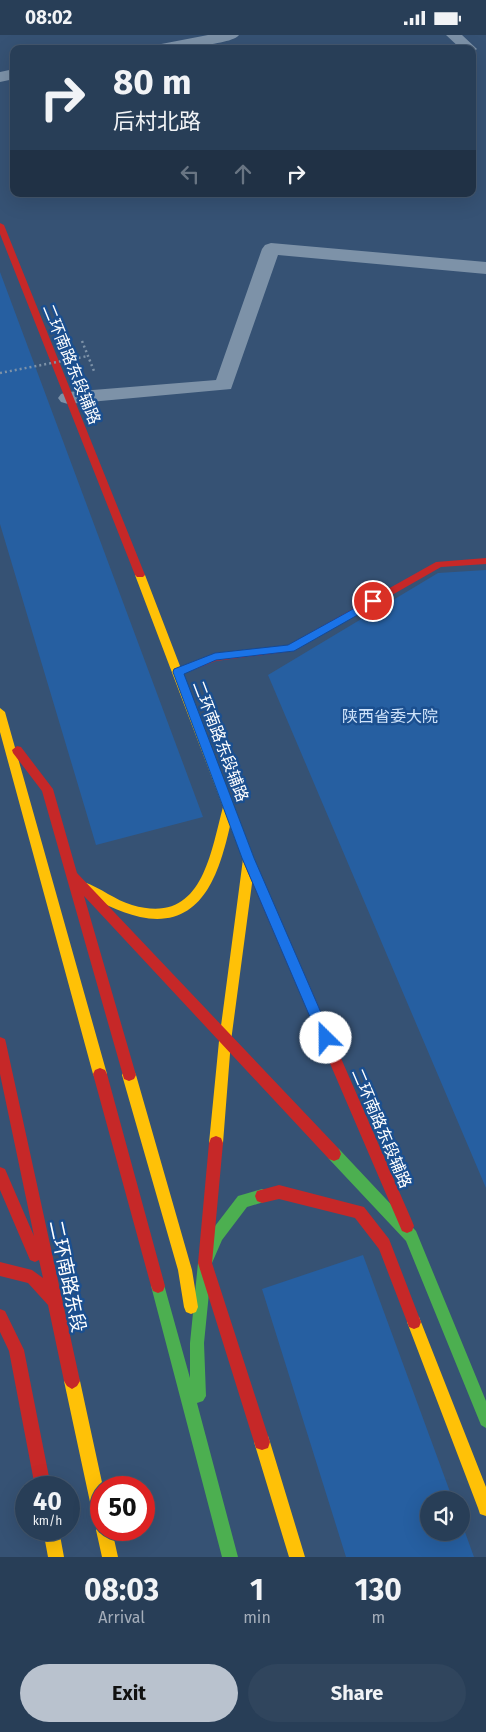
<!DOCTYPE html>
<meta charset="utf-8">
<style>
body{margin:0;font-family:"Fira Sans","Noto Sans SC",sans-serif;background:#30455d;color:#f1f3f6;height:100vh;display:flex;flex-direction:column;font-size:19px;white-space:nowrap}
*{box-sizing:border-box;margin:0}
p{font-size:16px;color:#a5aeba}
.icon{flex:none;width:28px;height:28px;fill:none;stroke:currentColor;stroke-width:2;stroke-linecap:round;stroke-linejoin:round}
.map{position:relative;height:1522px;overflow:hidden}
.sheet{display:flex;flex-direction:column;background:#283e57;flex:1}
.sheet>*{flex:none}
.hud{position:absolute;left:10px;top:10px;width:466px;height:152px;border-radius:10px;box-shadow:0 5px 20px #0002,0 0 0 1px #44576d;background:#283e57;color:#f1f3f6;overflow:hidden}
.controls{position:absolute;left:420px;top:1456px;display:grid;gap:10px}
.controls a{display:grid;place-items:center;width:50px;height:50px;border-radius:50%;background:#283e57;box-shadow:0 5px 20px #0002,0 0 0 1px #44576d;font-size:25px}
.speed{position:absolute;left:15px;top:1441px;display:flex;gap:10px;font-size:25px;font-weight:700;text-align:center}
.speed>*{display:grid;place-content:center;width:65px;height:65px;border-radius:50%;background:#283e57;box-shadow:0 5px 20px #0002,0 0 0 1px #44576d;line-height:1}
.speed small{font-size:12px;font-weight:400}
.speed .limit{border:8px solid #d22;background:#fff;color:#111}
.pin{position:absolute;display:grid;place-items:center;width:42px;height:42px;color:#fff;margin:-21px;border:2px solid #fff;border-radius:50%;box-shadow:0 1px 5px #0007}
.me{position:absolute;width:55px;margin:-28px;rotate:337deg;stroke-linejoin:round;filter:drop-shadow(0 0 4px #0008)}
.turn{display:flex;align-items:center;gap:18px;height:105px;padding:0 20px;font-size:22px}
.turn .icon{width:65px;height:65px;stroke-width:2.5}
.turn b{display:block;font-size:35px;line-height:42px}
.lanes{display:flex;align-items:center;height:48px;padding:0 20px;background:#0003;justify-content:center;gap:25px;direction:ltr}
.lanes .off{opacity:.35}
.eta{display:flex;justify-content:space-evenly;align-items:center;height:85px;text-align:center}
.eta b{font-size:30px;font-weight:700;line-height:35px}
.cta{display:flex;gap:10px;margin-top:auto;padding:10px 20px}
.cta a{flex:1;height:58px;border-radius:30px;background:#b9c2ce;color:#111;font-size:20px;font-weight:700;line-height:58px;text-align:center}
.cta a+a{background:#30455d;color:#f1f3f6}
.status{display:flex;justify-content:space-between;align-items:center;height:35px;padding:0 25px;background:#283e57;direction:ltr}
.status svg{height:14px;fill:currentColor}
.map>svg:first-child{display:block}
.green{fill:#265fa1}
.lines{fill:none;stroke-linecap:round;stroke-linejoin:round}
.path{stroke:#7d92a8;stroke-width:2.5;stroke-dasharray:2 3;stroke-linecap:butt}
.street{fill:#7d92a8;fill-rule:evenodd}
.fast{fill:#4caf50;fill-rule:evenodd}
.slow{fill:#ffc107;fill-rule:evenodd}
.jam{fill:#c62828;fill-rule:evenodd}
.path-bridge{stroke:#7d92a8;stroke-width:2.5;stroke-dasharray:2 3;stroke-linecap:butt}
.route{fill:#1a73e8;stroke:#114b97}
.labels{text-anchor:middle;stroke-width:5;stroke-linejoin:round;paint-order:stroke}
.street-label{font-size:16px;fill:#fff;stroke:#1b4f8f}
.park-label{font-size:16px;fill:#cfe3fa;stroke:#1b4f8f}
.near-street-label{font-size:19px;fill:#fff;stroke:#1b4f8f}
</style>
<div class="status"><b>08:02</b><svg viewBox="0 0 49 12"><path d="M0 12V9h3v3zM5 12V6h3v6zM10 12V3h3v9zM15 12V0h3v12zM26 1h20v11H26zM47 4h2v5h-2z"/></svg></div>
<div class="map">
<svg width="486" height="1522" viewBox="0 0 486 1522">
<rect width="100%" height="100%" fill="#365274"/>
<path class="green" d="M 0,237 L 203,782 L 96,810 L 0,489 Z
M 486,535 L 486,1153 L 268,640 L 438,538 Z
M 363,1220 L 453,1465 L 429,1465 L 429,1498 L 461,1498 L 461,1486 L 474,1522 L 346,1522 L 262,1254 Z"/>
<g class="lines">
<path class="path" d="M 82,306 L 94,336"/>
<path class="street" d="M 208,0 L 239,0 C 231,11 164,14 149,14 L 156,10 Z
M 446,0 L 462,0 L 477,14 L 472,18 L 472,14 L 461,14 Z
M 14,34 L 14,44 L 0,47 L 0,37 Z
M 271,208 L 486,227 L 486,239 L 278,220 L 231,354 L 68,369 L 61,367 L 58,363 L 61,359 L 68,357 L 216,345 L 262,214 L 265,210 Z"/>
<path class="fast" d="M 334,1112 L 339,1114 L 416,1196 L 486,1366 L 486,1393 L 481,1390 L 406,1206 L 329,1124 L 327,1119 L 329,1114 Z
M 262,1154 L 267,1156 L 269,1161 L 267,1166 L 247,1172 L 222,1205 L 212,1228 L 204,1308 L 206,1361 L 203,1366 L 197,1368 L 238,1522 L 222,1522 L 151,1251 L 153,1246 L 158,1244 L 163,1246 L 190,1343 L 190,1308 L 198,1228 L 212,1195 L 238,1161 Z"/>
<path class="slow" d="M 140,537 L 145,540 L 255,826 L 231,1006 L 223,1108 L 221,1113 L 216,1115 L 211,1113 L 209,1108 L 219,1006 L 243,824 L 230,791 C 219,839 202,895 140,882 C 118,877 99,866 80,856 L 78,852 L 80,848 L 84,847 C 101,853 115,865 132,870 C 202,891 210,820 223,772 L 135,540 Z
M 0,673 L 5,677 L 107,1039 L 105,1043 L 100,1045 L 95,1043 L 93,1039 L 0,697 Z
M 129,1034 L 134,1036 L 136,1040 L 192,1235 L 198,1272 L 196,1277 L 191,1279 L 186,1277 L 184,1272 L 178,1235 L 122,1040 L 124,1036 Z
M 414,1280 L 419,1282 L 486,1452 L 486,1481 L 480,1479 L 478,1473 L 407,1287 L 409,1282 Z
M 72,1338 L 77,1341 L 80,1346 L 103,1452 L 101,1452 L 101,1495 L 112,1495 L 118,1522 L 102,1522 L 96,1495 L 100,1489 L 95,1487 L 93,1481 L 64,1346 L 67,1341 Z
M 262,1399 L 268,1401 L 270,1407 L 305,1522 L 289,1522 L 254,1407 L 256,1401 Z
M 43,1495 L 59,1495 L 64,1522 L 48,1522 Z"/>
<path class="jam" d="M 0,188 L 4,190 L 145,540 L 143,542 L 137,542 L 135,540 L 0,199 Z
M 486,523 L 486,529 L 441,532 L 294,616 L 216,626 L 178,641 L 173,637 L 174,634 L 215,618 L 288,610 L 436,527 Z
M 17,711 L 21,712 L 53,754 L 77,838 L 339,1114 L 341,1119 L 339,1124 L 334,1126 L 329,1124 L 84,861 L 136,1040 L 134,1044 L 129,1046 L 124,1044 L 42,756 L 13,718 L 12,715 Z
M 249,821 L 253,823 L 255,826 L 412,1186 L 414,1191 L 412,1196 L 407,1198 L 402,1196 L 243,826 L 245,823 Z
M 0,1002 L 5,1004 L 6,1008 L 80,1346 L 77,1351 L 72,1354 L 67,1351 L 64,1346 L 48,1270 L 28,1248 L 0,1241 L 0,1227 L 32,1235 L 43,1243 L 39,1225 L 35,1227 L 30,1225 L 0,1155 L 0,1132 L 5,1134 L 34,1201 L 0,1039 Z
M 100,1033 L 105,1035 L 107,1039 L 165,1251 L 163,1256 L 158,1258 L 153,1256 L 151,1251 L 93,1039 L 95,1035 Z
M 216,1101 L 221,1103 L 223,1108 L 212,1228 L 270,1407 L 268,1413 L 262,1415 L 256,1413 L 254,1407 L 198,1228 L 209,1108 L 211,1103 Z
M 279,1150 L 364,1172 L 389,1204 L 421,1287 L 419,1292 L 414,1294 L 409,1292 L 379,1214 L 355,1183 L 279,1164 L 262,1168 L 257,1166 L 255,1161 L 257,1156 Z
M 0,1274 L 5,1276 L 24,1315 L 51,1452 L 35,1452 L 9,1316 L 0,1297 Z"/>
<path class="path-bridge" d="M 0,338 L 88,321"/>
</g>
<path class="route" d="M 373,563 L 377,564 L 377,569 L 294,616 L 216,625 L 184,639 L 254,823 L 332,1003 L 330,1007 L 326,1009 L 321,1007 L 319,1003 L 242,823 L 173,637 L 174,634 L 215,618 L 288,610 Z"/>
<g class="labels">
<g class="street-label">
<text transform="translate(72 329) rotate(68)" y="6">二环南路东段辅路</text>
<text transform="translate(221 706) rotate(69)" y="6">二环南路东段辅路</text>
<text transform="translate(382 1093) rotate(67)" y="6">二环南路东段辅路</text>
</g>
<g class="park-label">
<text x="390" y="687">陕西省委大院</text>
</g>
<g class="near-street-label">
<text transform="translate(68 1241) rotate(78)" y="7">二环南路东段</text>
</g>
</g>
</svg>
<div class="controls">
<a><svg class="icon" aria-label="sound" viewBox="0 0 24 24"><path d="M4 9h4l5-4v14l-5-4H4zM17 9q2 3 0 6"/></svg></a>
</div>
<div class="speed"><div>40<small>km/h</small></div><div class="limit">50</div></div>
<div class="pin" style="left:373px;top:566px;background:#d93025"><svg class="icon" aria-label="arrive" viewBox="0 0 24 24"><path d="M6 21V4h12l-3 4 3 4H6"/></svg></div>
<svg class="me" style="left:326px;top:1003px" viewBox="-20 -20 40 40"><circle r="19" fill="#fff"/><path d="M0-13L10 11 0 6-10 11z" fill="#1a73e8"/></svg>
<div class="hud">
<div class="turn"><svg class="icon" aria-label="right" viewBox="0 0 24 24"><path d="M7 20v-9h11M14 6l5 5-5 5"/></svg><div><b>80 m</b>后村北路</div></div>
<div class="lanes"><svg class="icon off" aria-label="left" viewBox="0 0 24 24"><path d="M17 20v-9H6M10 6l-5 5 5 5"/></svg><svg class="icon off" aria-label="ahead" viewBox="0 0 24 24"><path d="M12 20V5M6 11l6-6 6 6"/></svg><svg class="icon" aria-label="right" viewBox="0 0 24 24"><path d="M7 20v-9h11M14 6l5 5-5 5"/></svg></div>
</div>
</div>
<section class="sheet">
<div class="eta">
<div><b>08:03</b><p>Arrival</p></div>
<div><b>1</b><p>min</p></div>
<div><b>130</b><p>m</p></div>
</div>
<div class="cta"><a>Exit</a><a>Share</a></div>
</section>
